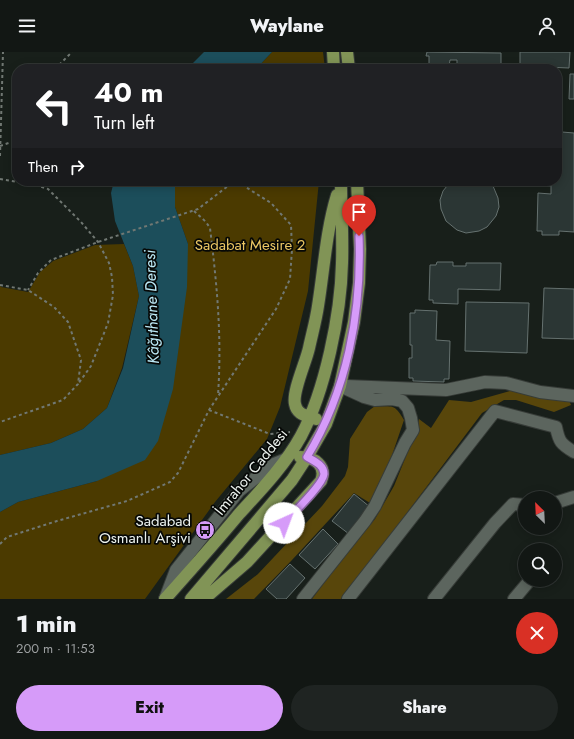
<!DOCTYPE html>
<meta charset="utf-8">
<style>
body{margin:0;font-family:Jost,sans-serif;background:#1f2422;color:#f1f3f6;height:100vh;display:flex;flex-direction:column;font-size:15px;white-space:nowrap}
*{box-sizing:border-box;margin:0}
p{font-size:13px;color:#9c9fa0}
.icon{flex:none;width:22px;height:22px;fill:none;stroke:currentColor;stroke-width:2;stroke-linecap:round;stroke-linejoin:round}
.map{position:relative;height:547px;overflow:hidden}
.panel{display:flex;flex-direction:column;background:#121714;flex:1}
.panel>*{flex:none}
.top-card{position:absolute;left:12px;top:12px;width:550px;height:122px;border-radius:16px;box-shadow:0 2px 10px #0003,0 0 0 1px #313634;background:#202124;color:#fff;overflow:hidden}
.needle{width:26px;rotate:336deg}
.fabs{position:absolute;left:518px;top:439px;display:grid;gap:8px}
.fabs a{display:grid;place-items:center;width:44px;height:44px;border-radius:50%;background:#121714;box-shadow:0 2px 10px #0003,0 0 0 1px #313634;font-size:20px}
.pin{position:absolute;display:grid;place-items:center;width:34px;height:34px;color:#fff;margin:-41px -17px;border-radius:50% 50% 50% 0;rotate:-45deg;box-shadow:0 0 4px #0007}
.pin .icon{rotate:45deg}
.me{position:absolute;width:44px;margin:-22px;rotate:43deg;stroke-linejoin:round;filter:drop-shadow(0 0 3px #0008)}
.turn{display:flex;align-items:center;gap:14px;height:84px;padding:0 16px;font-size:18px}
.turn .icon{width:52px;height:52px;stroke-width:2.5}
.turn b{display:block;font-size:28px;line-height:34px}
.then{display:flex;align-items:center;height:38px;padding:0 16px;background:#0003;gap:8px;font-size:15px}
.round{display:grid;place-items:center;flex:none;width:42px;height:42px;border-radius:21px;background:#1f2422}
.head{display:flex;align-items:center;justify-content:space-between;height:68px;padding:0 16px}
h1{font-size:24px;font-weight:800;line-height:30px}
.primary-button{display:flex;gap:8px;margin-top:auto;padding:8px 16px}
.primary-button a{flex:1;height:46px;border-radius:24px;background:#d69bf9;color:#111;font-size:16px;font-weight:800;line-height:46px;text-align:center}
.primary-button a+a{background:#1f2422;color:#f1f3f6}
header{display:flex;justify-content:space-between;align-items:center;height:52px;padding:0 16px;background:#121714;font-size:18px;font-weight:800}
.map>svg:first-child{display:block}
.green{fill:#4b3a00}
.forest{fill:#58460b}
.water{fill:#1c4e5b}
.building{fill:#2b3634;stroke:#65716f}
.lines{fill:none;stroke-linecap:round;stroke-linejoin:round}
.minor-casing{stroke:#373c38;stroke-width:14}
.major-casing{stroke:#373c38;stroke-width:14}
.path{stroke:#717873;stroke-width:2;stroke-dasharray:3 3;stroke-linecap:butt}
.minor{stroke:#5c655e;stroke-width:12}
.major{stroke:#819456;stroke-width:12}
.route-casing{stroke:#8b65a2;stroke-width:10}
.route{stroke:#d69bf9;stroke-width:7}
.labels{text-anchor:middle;stroke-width:3.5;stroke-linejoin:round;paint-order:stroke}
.park-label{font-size:15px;fill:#ebc764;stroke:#060806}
.street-label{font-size:15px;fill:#ecf2ee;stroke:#060806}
.poi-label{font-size:15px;fill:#ecf2ee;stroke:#060806;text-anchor:end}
.water-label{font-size:16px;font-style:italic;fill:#bce9f6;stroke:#060806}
</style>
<header><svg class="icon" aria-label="menu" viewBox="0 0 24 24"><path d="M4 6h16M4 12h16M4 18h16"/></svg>Waylane<svg class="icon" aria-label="person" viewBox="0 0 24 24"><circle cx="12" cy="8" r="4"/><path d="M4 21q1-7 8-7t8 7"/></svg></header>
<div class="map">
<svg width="574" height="547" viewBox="0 0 574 547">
<rect width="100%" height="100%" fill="#181f1a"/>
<path class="green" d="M 272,0 L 323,0 L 325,17 L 256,17 Z
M 175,129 L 319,129 L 308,239 L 280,355 L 267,387 L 215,450 L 145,547 L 0,547 L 0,460 L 18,450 L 97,429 L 188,192 L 175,155 Z
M 124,192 L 133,214 L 139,244 L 122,316 L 107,356 L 83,377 L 51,391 L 0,403 L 0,233 L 1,235 L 28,240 L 40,220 L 53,209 L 95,193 Z"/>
<path class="forest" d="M 517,337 L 568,346 L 571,353 L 554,360 L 516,348 L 504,348 L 482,361 L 355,530 L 341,547 L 312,547 L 344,504 L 375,467 L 394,434 L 417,377 L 419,367 L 431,376 L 449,348 L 471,350 Z
M 375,354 C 393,355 394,351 404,368 L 388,415 L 370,451 L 354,441 L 292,508 L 254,547 L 226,547 L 258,522 L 322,454 L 345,424 L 348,415 L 350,387 L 367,360 Z"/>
<path class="water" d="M 204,0 L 272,0 L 256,17 L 187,17 Z
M 114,129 L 175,129 L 175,155 L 188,192 L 187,235 L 173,337 L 158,389 L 145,408 L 97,429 L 18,450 L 0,460 L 0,403 L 51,391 L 83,377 L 107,356 L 123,316 L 139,244 L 133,214 L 115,169 L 111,141 Z"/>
<path class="building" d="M 427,0 L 501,1 L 501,17 L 457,17 L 457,8 L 450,8 L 449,14 L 429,14 L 429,4 L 426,4 Z
M 520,0 L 570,0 L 569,16 L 520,14 Z
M 570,22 L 574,22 L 574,47 L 569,47 Z
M 557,76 L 562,76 L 562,80 L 574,81 L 574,180 L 559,179 L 559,183 L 542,183 L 542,179 L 537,179 L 538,141 L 551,142 L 551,134 L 539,134 L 539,129 L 557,129 Z
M 451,129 L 488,129 L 493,134 L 498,146 L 499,155 L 496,164 L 487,175 L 479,179 L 466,181 L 457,178 L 446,169 L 441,157 L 440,148 L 443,139 Z
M 437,210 L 453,210 L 453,214 L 466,214 L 466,211 L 501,211 L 500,238 L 458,237 L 458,252 L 433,251 L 433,248 L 429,248 L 430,213 L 436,213 Z
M 544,236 L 574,237 L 574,287 L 542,286 Z
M 466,250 L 529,251 L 527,301 L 465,299 Z
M 415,258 L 437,259 L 436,288 L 450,289 L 449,327 L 444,327 L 444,330 L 413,329 L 413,326 L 409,326 L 409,306 L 412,306 L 412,293 L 410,293 L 410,261 L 415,261 Z
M 354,442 L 370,455 L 349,482 L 332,469 Z
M 323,477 L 338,492 L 315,517 L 299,503 Z
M 290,512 L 305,526 L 286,547 L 277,547 L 266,537 Z"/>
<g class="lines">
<defs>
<path id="minor" d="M 346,334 L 446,338 L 485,330 L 506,331 L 540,340 L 574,344
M 555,451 L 574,445
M 165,547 L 176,518 L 239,439 L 263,420 L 274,412 L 286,407
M 303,547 L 365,469 L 375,454 L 405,391 L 413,378 L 411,366 L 408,356 L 402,349 L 392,347 L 375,348 L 364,345 L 340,334
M 348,547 L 495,359 L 556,375 C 559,390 561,392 574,400
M 434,547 L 495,471 L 513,452 L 525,453
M 514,547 L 530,528"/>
<path id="major" d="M 333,0 L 334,17
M 347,0 L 349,17
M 316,367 C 306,363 297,363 295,352 C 292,340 306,310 309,296 C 312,282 316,268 318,254 C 324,217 326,179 337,143
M 165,547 C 190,519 215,491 239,462 C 261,438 285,413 301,384 C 325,339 341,262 342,211 C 343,184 341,156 341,129
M 191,547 L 292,428 L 307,405 L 326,372 L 340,334 L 354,270 L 359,231 L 360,197 L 357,129
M 204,547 L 247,510 L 321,429 C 327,414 315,405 300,405"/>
</defs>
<use href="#minor" class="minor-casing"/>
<use href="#major" class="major-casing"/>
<path class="path" d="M 55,17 L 72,0
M 0,94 L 17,88
M 0,104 L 3,0
M 0,127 L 36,133 L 48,137 L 81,170 L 98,190 L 109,211 L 112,225 L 113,243 L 108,271 L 91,314 L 78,332
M 194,159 L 206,170 L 210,176 C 217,233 222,285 218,343
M 0,233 L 28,238 L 54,255 L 68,270 L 81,308 L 78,332 L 63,348 L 0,370
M 209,358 L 270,382 L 290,380
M 0,492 L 7,485 L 57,469 L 127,449 L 170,430 L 178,421 L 209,358 L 276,257 L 290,227 L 292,197 L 291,173 L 271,151 L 244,134 L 228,134 L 198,157 L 98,190 L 51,208 L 38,221 L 28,238"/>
<use href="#minor" class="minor"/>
<use href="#major" class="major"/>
</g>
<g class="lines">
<defs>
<path id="route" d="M 284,471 C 292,462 323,433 324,422 C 324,413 314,409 307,405 C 347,339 362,260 359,184"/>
</defs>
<use href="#route" class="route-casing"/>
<use href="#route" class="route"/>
</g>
<defs>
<symbol id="bus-disc" viewBox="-11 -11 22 22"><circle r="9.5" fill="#d69bf9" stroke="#060806"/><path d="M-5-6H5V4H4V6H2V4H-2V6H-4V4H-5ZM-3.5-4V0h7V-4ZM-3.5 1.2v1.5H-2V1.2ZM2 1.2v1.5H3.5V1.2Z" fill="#111"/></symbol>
</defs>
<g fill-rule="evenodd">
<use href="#bus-disc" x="194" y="467" width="22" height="22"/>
</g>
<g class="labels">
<g class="park-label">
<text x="250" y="198">Sadabat Mesire 2</text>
</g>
<g class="street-label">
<text transform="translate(251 420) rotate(-51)" y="5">İmrahor Caddesi</text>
</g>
<g class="poi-label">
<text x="191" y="474">Sadabad<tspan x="191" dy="17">Osmanlı Arşivi</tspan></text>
</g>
<g class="water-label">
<text transform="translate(151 255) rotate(-92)" y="6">Kâğıthane Deresi</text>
</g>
</g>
</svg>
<div class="fabs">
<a><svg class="needle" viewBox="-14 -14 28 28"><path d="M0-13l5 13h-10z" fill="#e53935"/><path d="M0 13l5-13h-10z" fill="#9c9fa0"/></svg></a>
<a><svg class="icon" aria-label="search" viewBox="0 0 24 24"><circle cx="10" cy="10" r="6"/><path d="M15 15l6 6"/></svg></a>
</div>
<div class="pin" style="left:359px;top:184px;background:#d93025"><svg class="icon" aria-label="arrive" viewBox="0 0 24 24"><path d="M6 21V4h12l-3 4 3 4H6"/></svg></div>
<svg class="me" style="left:284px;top:471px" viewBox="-20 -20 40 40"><circle r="19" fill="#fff"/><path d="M0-13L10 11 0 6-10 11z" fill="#d69bf9"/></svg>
<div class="top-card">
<div class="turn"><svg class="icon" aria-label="left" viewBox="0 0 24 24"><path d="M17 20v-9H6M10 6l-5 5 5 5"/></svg><div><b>40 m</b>Turn left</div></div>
<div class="then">Then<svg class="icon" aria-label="right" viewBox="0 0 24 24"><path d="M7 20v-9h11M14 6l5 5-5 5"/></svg></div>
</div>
</div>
<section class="panel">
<div class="head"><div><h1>1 min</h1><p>200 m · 11:53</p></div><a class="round" style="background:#d93025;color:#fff"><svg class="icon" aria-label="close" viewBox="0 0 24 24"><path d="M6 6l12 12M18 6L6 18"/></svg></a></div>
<div class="primary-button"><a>Exit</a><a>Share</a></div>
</section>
